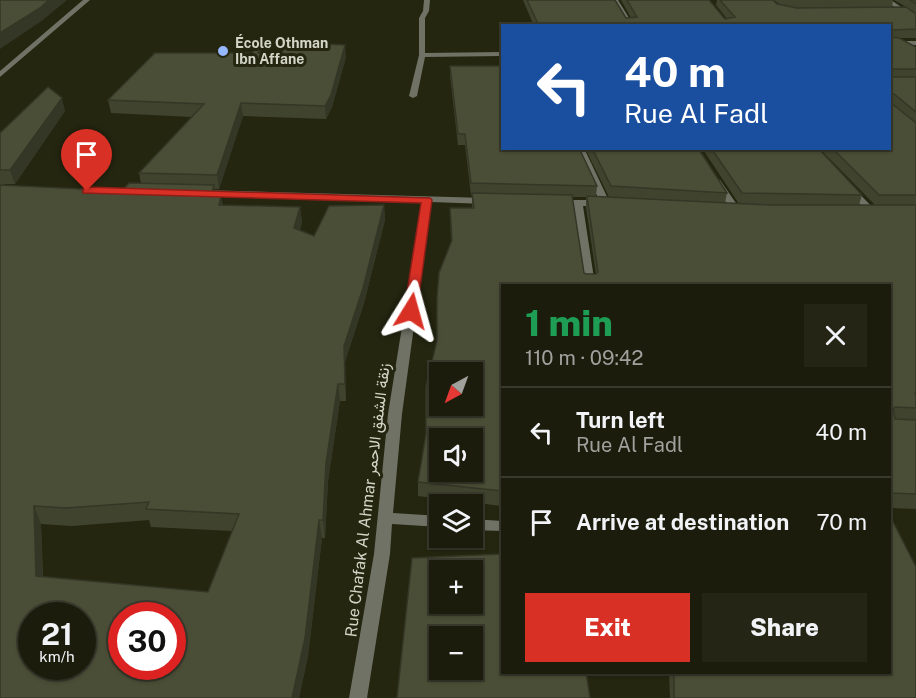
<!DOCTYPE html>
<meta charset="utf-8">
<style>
body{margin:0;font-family:"Public Sans",Vazirmatn,sans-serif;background:#242515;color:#f1f3f6;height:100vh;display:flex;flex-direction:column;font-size:22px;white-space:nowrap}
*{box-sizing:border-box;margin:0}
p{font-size:20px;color:#a0a19d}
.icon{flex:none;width:33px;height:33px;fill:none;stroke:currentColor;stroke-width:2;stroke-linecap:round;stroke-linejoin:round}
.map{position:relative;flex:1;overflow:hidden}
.sheet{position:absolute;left:501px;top:284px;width:390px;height:390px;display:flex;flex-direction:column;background:#1b1c0c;border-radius:0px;box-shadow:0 2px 4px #0004,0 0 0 2px #393a2d}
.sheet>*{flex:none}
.hud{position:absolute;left:501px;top:24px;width:390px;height:126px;border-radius:0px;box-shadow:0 2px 4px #0004,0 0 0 2px #393a2d;background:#1a4fa0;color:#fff;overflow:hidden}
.needle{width:39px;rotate:221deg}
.buttons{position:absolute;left:429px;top:362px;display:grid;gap:12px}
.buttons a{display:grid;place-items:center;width:54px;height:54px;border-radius:0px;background:#1b1c0c;box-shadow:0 2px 4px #0004,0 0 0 2px #393a2d;font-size:30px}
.speed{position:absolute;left:18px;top:602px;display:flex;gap:12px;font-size:30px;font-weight:700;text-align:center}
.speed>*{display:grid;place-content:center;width:78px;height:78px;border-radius:50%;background:#1b1c0c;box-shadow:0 2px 4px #0004,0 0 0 2px #393a2d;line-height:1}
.speed small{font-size:15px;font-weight:400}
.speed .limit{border:9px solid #d22;background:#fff;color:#111}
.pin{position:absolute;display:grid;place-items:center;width:51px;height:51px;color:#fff;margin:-62px -26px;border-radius:50% 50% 50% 0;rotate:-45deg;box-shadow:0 0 6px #0007}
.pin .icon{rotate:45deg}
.me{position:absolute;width:66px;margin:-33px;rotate:8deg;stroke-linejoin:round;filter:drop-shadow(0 0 4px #0008)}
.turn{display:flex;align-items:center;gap:21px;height:126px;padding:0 24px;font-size:27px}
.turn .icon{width:78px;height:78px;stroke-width:2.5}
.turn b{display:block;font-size:42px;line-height:51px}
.round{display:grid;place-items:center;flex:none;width:63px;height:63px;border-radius:0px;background:#242515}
.head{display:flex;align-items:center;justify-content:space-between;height:102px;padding:0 24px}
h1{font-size:36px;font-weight:800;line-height:45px;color:#1e9e55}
.cta{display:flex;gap:12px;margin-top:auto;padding:12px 24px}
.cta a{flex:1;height:69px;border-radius:0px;background:#d93025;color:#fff;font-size:24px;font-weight:800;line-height:69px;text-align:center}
.cta a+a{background:#242515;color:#f1f3f6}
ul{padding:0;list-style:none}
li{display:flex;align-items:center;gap:18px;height:90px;padding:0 24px;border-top:2px solid #393a2d}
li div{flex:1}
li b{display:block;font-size:22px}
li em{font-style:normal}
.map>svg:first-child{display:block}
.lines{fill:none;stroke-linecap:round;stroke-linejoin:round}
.minor{fill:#707266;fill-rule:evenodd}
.tertiary{fill:#707266;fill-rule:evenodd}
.wall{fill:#40432e;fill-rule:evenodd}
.shaded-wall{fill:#343726}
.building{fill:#4b4e36;stroke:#343726;stroke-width:1.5;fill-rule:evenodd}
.route{fill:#d93025;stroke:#8d1f18;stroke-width:1.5}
.poi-dot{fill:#94b7fd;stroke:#242610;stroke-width:2}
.labels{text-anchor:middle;stroke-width:6;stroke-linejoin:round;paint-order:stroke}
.far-poi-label{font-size:14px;font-weight:bold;fill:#d3d5c7;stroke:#242610;text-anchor:start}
.street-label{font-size:16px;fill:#d3d5c7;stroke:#242610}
</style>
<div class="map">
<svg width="916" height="698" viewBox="0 0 916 698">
<rect width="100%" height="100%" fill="#242610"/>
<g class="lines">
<path class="minor" d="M 83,0 L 90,0 L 0,77 L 0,71 Z
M 424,0 L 430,0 L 429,11 L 425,18 L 425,53 L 502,52 L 502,56 L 425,57 L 417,96 L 413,98 L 409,96 L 419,55 L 419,18 L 423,11 Z
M 612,0 L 618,0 L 634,26 L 627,26 Z
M 890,41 L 916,41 L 916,45 L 890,45 Z
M 575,148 L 584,148 L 610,203 L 605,206 L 583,206 L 595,285 L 585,285 L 573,206 L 557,206 L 552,203 L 557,200 L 599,200 Z
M 717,179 L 720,180 L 740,209 L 738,211 L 735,212 L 732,211 L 712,182 Z
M 849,185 L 852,186 L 875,210 L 875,214 L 869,214 L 846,190 L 844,188 Z
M 201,190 L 486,198 L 491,201 L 486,204 L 431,202 L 402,414 L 393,513 L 440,516 L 440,527 L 392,524 L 390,554 L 367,698 L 349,698 L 374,554 L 388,414 L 422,202 L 198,195 L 196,193 Z
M 472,519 L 502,521 L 502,531 L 472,530 Z"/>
<path class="tertiary" d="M 884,0 L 891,0 L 916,17 L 916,22 Z"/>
</g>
<path class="wall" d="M 523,0 L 615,0 L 626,18 L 631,18 L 621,0 L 709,0 L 725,19 L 727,19 L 716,5 L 717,0 L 773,0 L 777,4 L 779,4 L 774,0 L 893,0 L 892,8 L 906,7 L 894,0 L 916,0 L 916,38 L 900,38 L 916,47 L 916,509 L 890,508 L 890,285 L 502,285 L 502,506 L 418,496 L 418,482 L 426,434 L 451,241 L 450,208 L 472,208 L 472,195 L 471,195 L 465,145 L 458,145 L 450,76 L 450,66 L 597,186 L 596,196 L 609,197 L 585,148 L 698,148 L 727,193 L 725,203 L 739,204 L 702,148 L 818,148 L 862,195 L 859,205 L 875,205 L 819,148 L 890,148 L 890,26 L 534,26 ZM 572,197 L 586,197 L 586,207 L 596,274 L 586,274 L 584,273 Z
M 324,44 L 346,57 L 332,107 L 326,119 L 243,116 L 219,189 L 214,189 L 215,195 L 223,205 L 300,207 L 302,222 L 300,230 L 314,236 L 384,205 L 385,220 L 364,303 L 345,362 L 346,401 L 340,401 L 328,481 L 325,538 L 322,538 L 308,656 L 299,698 L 0,698 L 0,133 L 65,111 L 15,184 L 4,184 L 5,186 L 122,191 L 141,183 L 139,173 L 192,117 L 111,113 L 108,100 L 262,53 L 281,53 ZM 149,520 L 151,527 L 232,531 L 208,592 L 43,577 L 41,524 L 72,526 Z
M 669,672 L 890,672 L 916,698 L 670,698 Z"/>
<path class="shaded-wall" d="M 49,0 L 67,0 L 43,20 L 0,49 L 0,33 Z
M 261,43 L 263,55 L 258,53 Z
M 345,45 L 346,57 L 332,107 L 326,119 L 325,106 Z
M 62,98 L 65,111 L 15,184 L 10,170 Z
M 241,103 L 243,116 L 219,189 L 217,175 Z
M 214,185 L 216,199 L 211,195 Z
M 221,195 L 224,210 L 219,205 Z
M 384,205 L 385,220 L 364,303 L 345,362 L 346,401 L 344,346 Z
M 300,207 L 302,222 L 296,243 L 294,228 Z
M 338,384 L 340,401 L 328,481 L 325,538 L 323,520 L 326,463 Z
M 34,506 L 41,524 L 43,594 L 36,576 Z
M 319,520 L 322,538 L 308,656 L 299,698 L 292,698 Z"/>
<path class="building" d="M 0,0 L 49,0 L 40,8 L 0,33 Z
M 527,0 L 615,0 L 626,18 L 637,17 L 627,0 L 709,0 L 725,19 L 735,17 L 720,0 L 773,0 L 777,4 L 797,8 L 906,7 L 916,14 L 916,29 L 892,30 L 890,31 L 890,26 L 539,26 Z
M 910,0 L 916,0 L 916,4 Z
M 890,36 L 891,37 L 899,38 L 916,47 L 916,69 L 893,69 L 891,77 L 916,77 L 916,112 L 894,94 L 891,94 L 891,103 L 916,123 L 916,195 L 879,195 L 832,148 L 890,148 Z
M 291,41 L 323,41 L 324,44 L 345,45 L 331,95 L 325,106 L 241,103 L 217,175 L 139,173 L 204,104 L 108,100 L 155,53 L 252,53 L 261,43 L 258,53 L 281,53 Z
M 450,66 L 502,66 L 502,148 L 579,148 L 597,186 L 471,183 L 465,134 L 458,134 Z
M 48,87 L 62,98 L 10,170 L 0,170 L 0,133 Z
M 592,148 L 698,148 L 727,193 L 611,186 Z
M 711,148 L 818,148 L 862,195 L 742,193 Z
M 129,183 L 214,185 L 211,195 L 221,195 L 219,205 L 300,207 L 294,228 L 314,236 L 329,206 L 384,205 L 363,288 L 344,346 L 345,384 L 338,384 L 326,463 L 323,520 L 319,520 L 305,638 L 292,698 L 0,698 L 0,185 L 122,191 ZM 149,502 L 146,509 L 239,514 L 208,592 L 36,576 L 34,506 L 66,508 ZM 32,615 L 82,615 L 82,666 L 32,666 ZM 122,615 L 172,615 L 172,666 L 122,666 Z
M 472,193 L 572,195 L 584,273 L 586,274 L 596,274 L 598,272 L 587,196 L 770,205 L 916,205 L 916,393 L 915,393 L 916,396 L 916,408 L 895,407 L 893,409 L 895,419 L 916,420 L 916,494 L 890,493 L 890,285 L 502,285 L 502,491 L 418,482 L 426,434 L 426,386 L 437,341 L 437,298 L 439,273 L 452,240 L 450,208 L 474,208 ZM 440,372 L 472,372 L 472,405 L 440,405 ZM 440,438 L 472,438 L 472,471 L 440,471 Z
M 890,516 L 916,567 L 916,698 L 674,698 L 674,672 L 890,672 Z
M 502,554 L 502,672 L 586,672 L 590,698 L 397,698 L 412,558 ZM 440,570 L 472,570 L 472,603 L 440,603 ZM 440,636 L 472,636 L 472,669 L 440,669 Z"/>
<path class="route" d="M 87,187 L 430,198 L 432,200 L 417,311 L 411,315 L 404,311 L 421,203 L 83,193 L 83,188 Z"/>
<circle class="poi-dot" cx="223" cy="51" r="6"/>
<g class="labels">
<g class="far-poi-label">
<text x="235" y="48">École Othman<tspan x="235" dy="16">Ibn Affane</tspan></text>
</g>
<g class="street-label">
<text transform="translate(367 500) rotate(-83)" y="6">Rue Chafak Al Ahmar زنقة الشفق الاحمر</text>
</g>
</g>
</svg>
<div class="buttons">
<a><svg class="needle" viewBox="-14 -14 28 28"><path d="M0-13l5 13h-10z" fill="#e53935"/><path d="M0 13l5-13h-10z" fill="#a0a19d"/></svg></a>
<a><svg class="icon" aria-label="sound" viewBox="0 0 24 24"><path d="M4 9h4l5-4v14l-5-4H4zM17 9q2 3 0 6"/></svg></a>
<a><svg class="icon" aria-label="layers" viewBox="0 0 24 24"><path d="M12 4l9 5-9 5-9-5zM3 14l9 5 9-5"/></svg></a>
<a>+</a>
<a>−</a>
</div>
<div class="speed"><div>21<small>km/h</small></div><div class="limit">30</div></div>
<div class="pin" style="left:87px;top:191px;background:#d93025"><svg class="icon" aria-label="arrive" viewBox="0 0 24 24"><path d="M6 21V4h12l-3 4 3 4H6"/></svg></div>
<svg class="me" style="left:411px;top:311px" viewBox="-20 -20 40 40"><path d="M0-17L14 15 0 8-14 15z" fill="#d93025" stroke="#fff" stroke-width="4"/></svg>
<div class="hud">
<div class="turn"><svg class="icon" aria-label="left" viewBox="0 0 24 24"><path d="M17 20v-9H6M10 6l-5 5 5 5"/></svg><div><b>40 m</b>Rue Al Fadl</div></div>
</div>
<section class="sheet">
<div class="head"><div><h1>1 min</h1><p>110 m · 09:42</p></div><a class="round"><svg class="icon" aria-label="close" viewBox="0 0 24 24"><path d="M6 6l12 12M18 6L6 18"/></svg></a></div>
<ul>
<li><svg class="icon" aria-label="left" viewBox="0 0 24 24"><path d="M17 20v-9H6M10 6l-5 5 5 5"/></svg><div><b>Turn left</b><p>Rue Al Fadl</p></div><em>40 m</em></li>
<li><svg class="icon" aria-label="arrive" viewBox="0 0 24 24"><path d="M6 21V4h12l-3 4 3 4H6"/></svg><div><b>Arrive at destination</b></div><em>70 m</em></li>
</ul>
<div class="cta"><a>Exit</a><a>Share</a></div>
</section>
</div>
